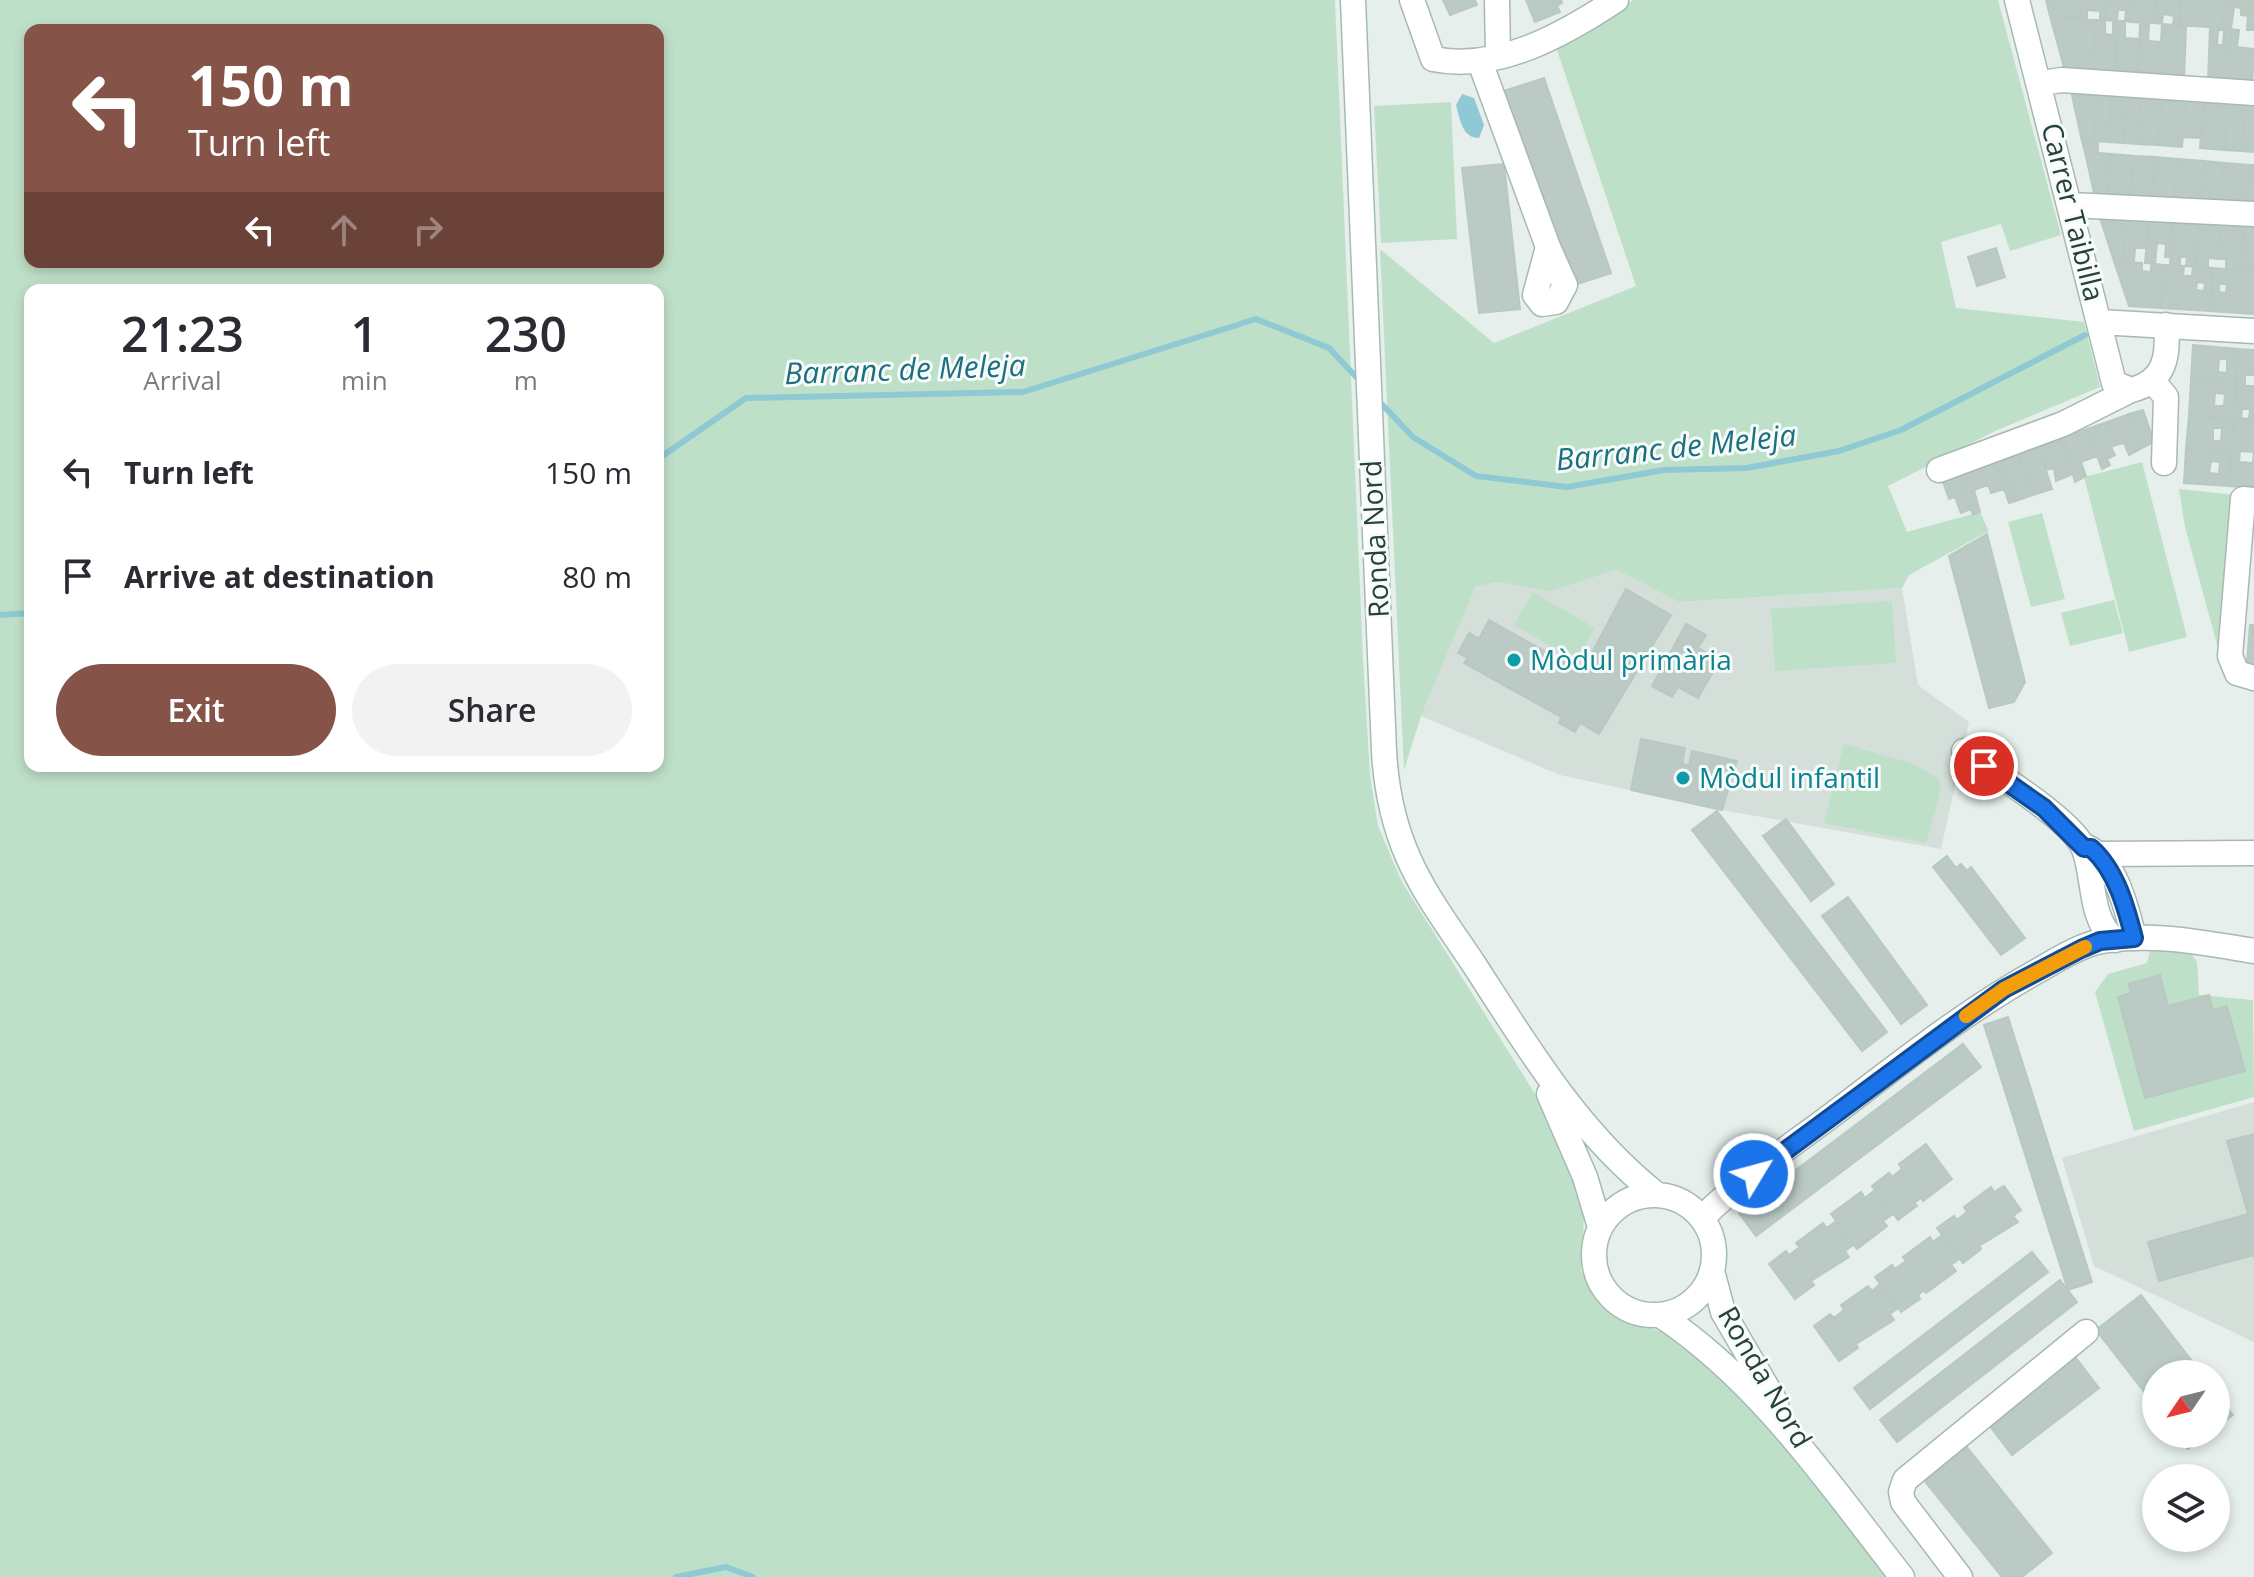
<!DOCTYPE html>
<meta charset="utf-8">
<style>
body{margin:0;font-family:"Open Sans",sans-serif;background:#f2f2f3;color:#2b2b33;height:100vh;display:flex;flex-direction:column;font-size:30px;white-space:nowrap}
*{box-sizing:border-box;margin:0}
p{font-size:26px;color:#7c7c81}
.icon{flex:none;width:44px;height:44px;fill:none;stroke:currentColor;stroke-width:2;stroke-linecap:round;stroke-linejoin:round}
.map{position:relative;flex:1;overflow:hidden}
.details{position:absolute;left:24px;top:284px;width:640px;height:488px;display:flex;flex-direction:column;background:#fff;border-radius:16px;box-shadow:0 4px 12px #0003}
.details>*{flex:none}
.top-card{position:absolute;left:24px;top:24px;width:640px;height:244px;border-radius:16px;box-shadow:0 4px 12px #0003;background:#855347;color:#fff;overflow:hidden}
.needle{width:52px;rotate:235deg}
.tools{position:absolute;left:2142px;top:1360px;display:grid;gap:16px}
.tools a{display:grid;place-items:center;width:88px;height:88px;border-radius:50%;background:#fff;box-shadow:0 4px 12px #0003;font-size:40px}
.pin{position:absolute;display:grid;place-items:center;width:68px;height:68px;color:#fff;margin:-34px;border:4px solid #fff;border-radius:50%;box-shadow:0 2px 8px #0007}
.me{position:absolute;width:88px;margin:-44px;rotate:53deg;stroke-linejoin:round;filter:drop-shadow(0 0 6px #0008)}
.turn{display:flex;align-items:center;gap:28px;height:168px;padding:0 32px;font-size:36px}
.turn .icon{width:104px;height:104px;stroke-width:2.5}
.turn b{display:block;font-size:56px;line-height:68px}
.lanes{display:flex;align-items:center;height:76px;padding:0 32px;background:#0003;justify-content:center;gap:40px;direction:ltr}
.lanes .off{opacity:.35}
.eta{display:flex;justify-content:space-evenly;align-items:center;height:136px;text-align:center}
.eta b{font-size:48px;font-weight:600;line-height:56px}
.button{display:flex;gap:16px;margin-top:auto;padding:16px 32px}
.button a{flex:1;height:92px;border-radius:48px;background:#855347;color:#fff;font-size:32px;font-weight:600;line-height:92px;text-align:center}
.button a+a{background:#f2f2f3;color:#2b2b33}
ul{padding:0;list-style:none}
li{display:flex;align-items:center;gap:24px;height:104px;padding:0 32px}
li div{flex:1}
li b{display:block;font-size:30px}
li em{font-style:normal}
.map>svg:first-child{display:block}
.built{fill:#d4dfda}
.green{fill:#bfe0c8;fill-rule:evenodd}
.water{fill:#8ec9d4}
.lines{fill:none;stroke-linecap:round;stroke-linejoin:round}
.stream{stroke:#8ec9d4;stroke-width:6}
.building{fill:#bbcac4;stroke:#b8c9c2;stroke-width:2;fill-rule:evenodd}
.minor-casing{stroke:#a8b8b2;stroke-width:27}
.tertiary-casing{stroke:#a8b8b2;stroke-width:27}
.secondary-casing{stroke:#a4bbb3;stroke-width:27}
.minor{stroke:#fff;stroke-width:24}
.tertiary{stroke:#fff;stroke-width:24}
.secondary{stroke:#fff;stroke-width:24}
.route-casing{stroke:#114b97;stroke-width:20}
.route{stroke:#1a73e8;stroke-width:14}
.slow{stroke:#f59e0b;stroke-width:14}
.culture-dot{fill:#0f9aa8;stroke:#f7fbf9;stroke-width:3}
.labels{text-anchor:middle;stroke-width:6;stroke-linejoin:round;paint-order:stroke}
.street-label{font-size:28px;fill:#24423a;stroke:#f7fbf9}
.culture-label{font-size:28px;fill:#0d838f;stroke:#f7fbf9;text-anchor:start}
.water-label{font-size:30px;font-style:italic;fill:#1c6f80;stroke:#f7fbf9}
</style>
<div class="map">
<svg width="2254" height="1577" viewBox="0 0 2254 1577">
<rect width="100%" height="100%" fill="#e6efeb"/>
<path class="built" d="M 1616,570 L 1679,602 L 1902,588 L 1918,685 L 1969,722 L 1941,849 L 1722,810 L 1560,775 L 1421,716 L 1474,587 L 1499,582 L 1550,592 Z
M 2254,1102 L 2254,1342 L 2094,1266 L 2062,1158 Z"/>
<path class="green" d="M 0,0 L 1335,0 L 1363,659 L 1370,775 L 1378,826 L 1402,882 L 1552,1121 L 1585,1201 L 1581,1270 L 1594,1297 L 1615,1316 L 1671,1335 L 1696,1354 L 1747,1403 L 1888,1577 L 0,1577 ZM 30,30 L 658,30 L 658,262 L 30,262 ZM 30,290 L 658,290 L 658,766 L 30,766 Z
M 1633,0 L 1998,0 L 2061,235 L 2010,251 L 2001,224 L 1941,242 L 1956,308 L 2084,322 L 2100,387 L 1995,431 L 1888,486 L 1907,532 L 1980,512 L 1989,531 L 1909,575 L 1902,588 L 1679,602 L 1616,570 L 1550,592 L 1499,582 L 1475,587 L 1421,716 L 1404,770 L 1380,249 L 1494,343 L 1636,286 L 1557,50 Z
M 1451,102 L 1457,239 L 1381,243 L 1374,106 Z
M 2142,462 L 2187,637 L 2129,652 L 2084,477 Z
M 2179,489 L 2237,495 L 2224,670 L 2185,527 Z
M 2042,513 L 2065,599 L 2031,607 L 2008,522 Z
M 1533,592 L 1595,628 L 1576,661 L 1514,625 Z
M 2114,600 L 2123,633 L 2070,646 L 2061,613 Z
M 1892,601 L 1896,663 L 1775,671 L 1771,609 Z
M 1844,744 L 1911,763 L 1938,778 L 1941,789 L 1926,843 L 1824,823 Z
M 2150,951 L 2190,951 L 2197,962 L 2199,995 L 2253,1000 L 2254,1097 L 2134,1131 L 2095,992 L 2108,974 L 2147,963 Z"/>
<path class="water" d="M 1462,94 L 1474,98 L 1484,125 L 1479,138 C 1462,138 1460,119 1456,105 Z"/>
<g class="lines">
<path class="stream" d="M 1376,398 L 1413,437 L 1476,476 L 1567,487 L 1664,470 L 1747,468 L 1839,451 L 1901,430 L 2085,335
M 658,459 L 746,398 L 1023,392 L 1256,319 L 1329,348 L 1360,381
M 0,615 L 30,613
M 676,1577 L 726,1567 L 753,1577"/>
</g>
<path class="building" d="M 1443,0 L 1475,0 L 1477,5 L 1450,15 Z
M 1526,0 L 1561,0 L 1562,3 L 1557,6 L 1560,12 L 1535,22 Z
M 2046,0 L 2054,0 L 2053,16 L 2050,16 Z
M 2054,0 L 2080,0 L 2079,18 L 2053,16 Z
M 2080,0 L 2106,0 L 2105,20 L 2100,20 L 2100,11 L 2087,10 L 2087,18 L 2079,18 Z
M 2106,0 L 2131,0 L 2130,22 L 2125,21 L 2126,10 L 2118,10 L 2117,21 L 2105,20 Z
M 2131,0 L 2156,0 L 2154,23 L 2130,22 Z
M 2156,0 L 2180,0 L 2179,25 L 2173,25 L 2174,16 L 2163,14 L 2162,24 L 2154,23 Z
M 2180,0 L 2225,0 L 2222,28 L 2179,25 Z
M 2225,0 L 2249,0 L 2248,16 L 2241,15 L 2241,8 L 2234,7 L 2231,29 L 2222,28 Z
M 2249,0 L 2254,0 L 2254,30 L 2247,30 Z
M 2050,16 L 2096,20 L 2093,73 L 2065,71 Z
M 2096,20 L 2105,20 L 2105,34 L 2113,35 L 2113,22 L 2117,22 L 2116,75 L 2093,73 Z
M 2117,21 L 2125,21 L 2125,38 L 2140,39 L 2138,77 L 2116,75 Z
M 2140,23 L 2149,24 L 2148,41 L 2160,42 L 2159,78 L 2138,77 Z
M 2162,24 L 2186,26 L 2184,80 L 2159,78 Z
M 2210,27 L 2231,29 L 2229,83 L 2208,81 ZM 2218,30 L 2224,30 L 2223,45 L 2217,45 Z
M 2231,29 L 2239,30 L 2237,47 L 2254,49 L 2252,84 L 2229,83 Z
M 1544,78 L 1611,273 L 1571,286 L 1504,91 Z
M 2071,91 L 2097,93 L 2094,141 L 2082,141 Z
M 2097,93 L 2112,94 L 2109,142 L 2094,141 Z
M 2112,94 L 2127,95 L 2124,143 L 2109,142 Z
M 2127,95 L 2140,96 L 2137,144 L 2124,143 Z
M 2140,96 L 2162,98 L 2158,145 L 2137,144 Z
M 2162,98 L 2186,99 L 2182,147 L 2158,145 Z
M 2186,99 L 2204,101 L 2201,138 L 2183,137 Z
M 2204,101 L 2228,102 L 2224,150 L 2200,148 Z
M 2228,102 L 2246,103 L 2242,151 L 2224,150 Z
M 2246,103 L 2254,104 L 2254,152 L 2242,151 Z
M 2082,141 L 2098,141 L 2098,153 L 2085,152 Z
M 2085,152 L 2111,154 L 2108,194 L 2094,193 Z
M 2111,154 L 2134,156 L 2130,195 L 2108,194 Z
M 2134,156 L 2155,157 L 2152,197 L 2130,195 Z
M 2155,157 L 2178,159 L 2174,199 L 2152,197 Z
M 2178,159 L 2204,161 L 2201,200 L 2174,199 Z
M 2204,161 L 2224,163 L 2220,202 L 2201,200 Z
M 2224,163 L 2250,165 L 2246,203 L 2220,202 Z
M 1504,164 L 1520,309 L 1479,313 L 1462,168 Z
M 2250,165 L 2254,165 L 2254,204 L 2246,203 Z
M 2099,215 L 2126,217 L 2123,262 L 2114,261 Z
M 2126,217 L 2149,218 L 2147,248 L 2135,248 L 2134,262 L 2123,262 Z
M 2149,218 L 2172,220 L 2170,257 L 2165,257 L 2166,244 L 2157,243 L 2155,264 L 2145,263 Z
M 2172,220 L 2199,222 L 2196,267 L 2186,266 L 2187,257 L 2180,257 L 2180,266 L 2170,265 Z
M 2199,222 L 2220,223 L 2218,259 L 2208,258 L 2208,268 L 2196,267 Z
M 2220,223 L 2244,225 L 2241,270 L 2226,269 L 2226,259 L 2218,259 Z
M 2244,225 L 2254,226 L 2254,271 L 2241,270 Z
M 1996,248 L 2005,277 L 1977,286 L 1968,257 Z
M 2114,261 L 2142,263 L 2142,271 L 2151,272 L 2151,263 L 2163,265 L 2161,308 L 2129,306 Z
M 2163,265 L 2184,266 L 2183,276 L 2192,276 L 2193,267 L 2213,268 L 2210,311 L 2161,308 ZM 2197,282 L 2205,283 L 2204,291 L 2196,290 Z
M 2213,268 L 2254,271 L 2254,314 L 2210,311 ZM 2219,284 L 2227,284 L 2226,293 L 2219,292 Z
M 2193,345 L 2238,349 L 2236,384 L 2191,380 ZM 2219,359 L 2227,359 L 2227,373 L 2218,372 Z
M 2238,349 L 2254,350 L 2254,375 L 2245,375 L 2245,386 L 2254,386 L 2254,419 L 2249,419 L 2250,409 L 2242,409 L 2241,418 L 2234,418 Z
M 2191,380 L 2236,384 L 2234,419 L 2189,415 ZM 2215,393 L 2225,394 L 2224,406 L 2214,406 Z
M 2143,410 L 2154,442 L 2142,448 L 2129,414 Z
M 2129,414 L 2142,448 L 2129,455 L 2124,443 L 2116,445 L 2107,422 Z
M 2189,415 L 2234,419 L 2231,452 L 2186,448 ZM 2213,428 L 2222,428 L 2221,441 L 2213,441 Z
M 2234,418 L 2254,419 L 2254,488 L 2229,486 ZM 2240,451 L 2254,452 L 2253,463 L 2239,462 Z
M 2107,422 L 2116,445 L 2111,447 L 2115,455 L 2107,459 L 2110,465 L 2102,469 L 2087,429 Z
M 2087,429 L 2097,456 L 2081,462 L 2086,476 L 2075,482 L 2063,437 Z
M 2063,437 L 2073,474 L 2056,481 L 2054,468 L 2046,470 L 2038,446 Z
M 2038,446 L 2052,489 L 2033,495 L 2018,453 Z
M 2186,448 L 2231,452 L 2229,486 L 2184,483 ZM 2211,461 L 2220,462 L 2219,474 L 2209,473 Z
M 2018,453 L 2033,495 L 2016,501 L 2001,458 Z
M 2001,458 L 2016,501 L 2009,503 L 1994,461 Z
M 1994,461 L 2004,489 L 1991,493 L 1982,465 Z
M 1982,465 L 1988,485 L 1974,490 L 1980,512 L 1973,515 L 1959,473 Z
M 1959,473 L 1971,509 L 1961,513 L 1955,497 L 1949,499 L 1942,479 Z
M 1987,534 L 2025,682 L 2014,702 L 1989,708 L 1949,556 Z
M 1626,589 L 1671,615 L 1599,734 L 1580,723 L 1575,732 L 1559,723 L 1561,717 L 1464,663 L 1468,658 L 1458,653 L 1469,633 L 1479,639 L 1489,620 L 1585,674 L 1590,664 L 1587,662 Z
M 1686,624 L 1706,635 L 1698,648 L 1720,660 L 1698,698 L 1678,687 L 1672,697 L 1652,686 Z
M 2250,625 L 2254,625 L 2254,664 L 2247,663 Z
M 1641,739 L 1685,748 L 1682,764 L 1689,765 L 1692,751 L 1737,761 L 1722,810 L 1631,790 Z
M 1717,811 L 1887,1032 L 1862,1051 L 1692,830 Z
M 1786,819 L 1834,884 L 1811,901 L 1763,836 Z
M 1947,856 L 1956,868 L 1961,864 L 1967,871 L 1971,867 L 2025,938 L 2001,955 L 1933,867 Z
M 1848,897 L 1927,1005 L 1901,1024 L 1822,916 Z
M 2160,975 L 2168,1006 L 2209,995 L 2213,1010 L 2227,1006 L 2245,1071 L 2145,1098 L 2118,997 L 2131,993 L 2128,984 Z
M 2008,1017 L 2092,1282 L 2068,1290 L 1984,1025 Z
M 1963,1044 L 1981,1067 L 1756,1236 L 1739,1213 Z
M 2254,1134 L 2254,1258 L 2253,1255 L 2159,1281 L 2148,1242 L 2248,1214 L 2227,1141 Z
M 1926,1144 L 1952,1179 L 1923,1201 L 1921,1198 L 1914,1203 L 1917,1206 L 1898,1220 L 1872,1186 L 1889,1173 L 1892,1177 L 1902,1169 L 1899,1164 Z
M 2004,1186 L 2021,1210 L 2013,1216 L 2018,1222 L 1979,1246 L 1981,1249 L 1963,1263 L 1937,1228 L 1954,1216 L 1957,1220 L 1967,1212 L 1964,1207 L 1991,1187 L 1994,1192 Z
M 1875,1190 L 1893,1214 L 1883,1221 L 1887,1226 L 1857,1249 L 1831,1214 L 1861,1192 L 1865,1198 Z
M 1836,1221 L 1853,1245 L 1845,1251 L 1849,1257 L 1811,1281 L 1814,1285 L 1795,1299 L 1769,1264 L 1786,1251 L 1789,1255 L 1800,1247 L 1796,1243 L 1823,1223 L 1827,1228 Z
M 1942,1235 L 1959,1259 L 1951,1265 L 1956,1271 L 1926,1293 L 1924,1290 L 1918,1295 L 1920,1299 L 1901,1312 L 1875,1277 L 1892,1265 L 1895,1269 L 1906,1261 L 1903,1257 L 1930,1237 L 1933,1242 Z
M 2032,1252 L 2048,1272 L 1870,1409 L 1854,1388 Z
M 2060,1280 L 2077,1302 L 1897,1442 L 1880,1420 Z
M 1880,1284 L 1898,1308 L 1890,1314 L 1894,1320 L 1856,1344 L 1858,1348 L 1839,1361 L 1814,1326 L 1830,1314 L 1834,1318 L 1844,1310 L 1841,1305 L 1868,1286 L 1872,1291 Z
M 2141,1295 L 2202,1374 L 2156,1374 L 2156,1407 L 2096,1330 Z
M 2073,1354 L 2099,1388 L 2012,1455 L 1986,1421 Z
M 2216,1393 L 2233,1415 L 2216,1427 Z
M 2177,1434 L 2207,1434 L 2188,1449 Z
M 1965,1445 L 2052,1553 L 2022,1577 L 2002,1577 L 1923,1479 Z"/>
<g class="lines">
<defs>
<path id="minor" d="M 1412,0 L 1433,59 C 1498,72 1563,35 1616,0
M 1497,0 L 1498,56
M 2017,0 L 2114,383 L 2131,390 C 2165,382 2169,356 2166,325
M 1480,62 L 1548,247 L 1535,295 L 1542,304 L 1556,302 L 1565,285 L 1548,247
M 2041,83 L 2062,80 L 2254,93
M 2071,205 L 2254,214
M 2100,322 L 2254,331
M 2152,380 L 2166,397 L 2164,463
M 1939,470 L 2063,424 L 2131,390
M 2254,500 L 2243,499 L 2230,656 L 2237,673 L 2254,678
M 1964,751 C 1991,771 2073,820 2084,849 C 2095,878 2089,920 2115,940
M 2087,847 C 2116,861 2127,910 2134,938
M 2098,854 L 2254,853
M 1960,1577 L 1903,1502 L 1901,1492 L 1905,1480 L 2086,1332"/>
<path id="tertiary" d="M 1702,1218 C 1742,1178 1791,1146 1836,1112 C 1902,1062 1968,1009 2041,969 C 2060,958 2081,945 2102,941 C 2152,932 2205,943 2254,951"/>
<path id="secondary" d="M 1353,0 L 1384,751 C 1386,787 1393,823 1408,857 C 1425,896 1452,931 1475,966 C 1528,1048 1579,1133 1656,1194
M 1549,1094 L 1585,1177 L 1600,1227
M1594 1255a60 60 0 1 1 120 0a60 60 0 1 1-120 0Z
M 1712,1271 L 1723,1312 L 1776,1403
M 1660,1315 C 1759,1380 1830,1485 1902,1577"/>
</defs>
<use href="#minor" class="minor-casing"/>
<use href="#tertiary" class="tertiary-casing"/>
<use href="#secondary" class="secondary-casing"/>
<use href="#minor" class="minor"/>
<use href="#tertiary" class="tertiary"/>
<use href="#secondary" class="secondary"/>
</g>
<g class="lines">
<defs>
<path id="route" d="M 1754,1174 L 2004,989 L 2081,949 L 2100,941 L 2134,938 C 2126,907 2116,870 2091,848 L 2084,848 L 2044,808 L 1984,766"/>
</defs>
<use href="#route" class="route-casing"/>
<use href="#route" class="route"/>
<path class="slow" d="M 1966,1016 L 2004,989 L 2085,947"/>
</g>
<g class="culture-dot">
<circle cx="1514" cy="660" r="8"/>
<circle cx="1683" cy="778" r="8"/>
</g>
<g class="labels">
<g class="street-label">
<text transform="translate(2073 212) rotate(76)" y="10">Carrer Taibilla</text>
<text transform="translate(1375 539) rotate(-93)" y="10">Ronda Nord</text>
<text transform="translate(1765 1377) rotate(60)" y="10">Ronda Nord</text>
</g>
<g class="culture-label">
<text x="1530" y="670">Mòdul primària</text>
<text x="1699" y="788">Mòdul infantil</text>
</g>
<g class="water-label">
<text transform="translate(905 370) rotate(-2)" y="10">Barranc de Meleja</text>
<text transform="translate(1676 448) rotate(-6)" y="10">Barranc de Meleja</text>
</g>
</g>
</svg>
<div class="tools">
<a><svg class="needle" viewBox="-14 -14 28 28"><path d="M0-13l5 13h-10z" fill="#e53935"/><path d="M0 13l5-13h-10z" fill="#7c7c81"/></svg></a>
<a><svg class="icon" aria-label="layers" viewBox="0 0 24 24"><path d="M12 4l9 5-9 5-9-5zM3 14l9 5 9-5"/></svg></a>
</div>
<div class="pin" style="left:1984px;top:766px;background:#d93025"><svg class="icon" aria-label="arrive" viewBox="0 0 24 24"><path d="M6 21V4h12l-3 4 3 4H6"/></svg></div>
<svg class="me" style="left:1754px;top:1174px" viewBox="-20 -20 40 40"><circle r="17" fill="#1a73e8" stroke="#fff" stroke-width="3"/><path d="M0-11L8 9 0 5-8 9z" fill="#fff"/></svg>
<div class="top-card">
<div class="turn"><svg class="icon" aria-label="left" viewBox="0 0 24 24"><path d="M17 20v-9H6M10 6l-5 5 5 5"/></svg><div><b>150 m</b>Turn left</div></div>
<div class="lanes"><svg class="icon" aria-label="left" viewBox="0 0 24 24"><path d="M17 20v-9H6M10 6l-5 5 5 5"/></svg><svg class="icon off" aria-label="ahead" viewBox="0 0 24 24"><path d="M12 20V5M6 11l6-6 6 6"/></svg><svg class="icon off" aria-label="right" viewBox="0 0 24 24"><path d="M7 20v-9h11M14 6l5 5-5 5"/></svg></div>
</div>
<section class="details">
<div class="eta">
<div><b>21:23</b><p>Arrival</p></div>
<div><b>1</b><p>min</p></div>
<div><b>230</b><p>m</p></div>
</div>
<ul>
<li><svg class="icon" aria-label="left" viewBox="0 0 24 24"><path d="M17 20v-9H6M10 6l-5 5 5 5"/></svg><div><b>Turn left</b></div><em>150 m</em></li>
<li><svg class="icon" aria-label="arrive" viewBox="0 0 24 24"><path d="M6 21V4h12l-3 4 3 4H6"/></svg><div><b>Arrive at destination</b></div><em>80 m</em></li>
</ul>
<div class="button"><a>Exit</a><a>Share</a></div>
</section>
</div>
